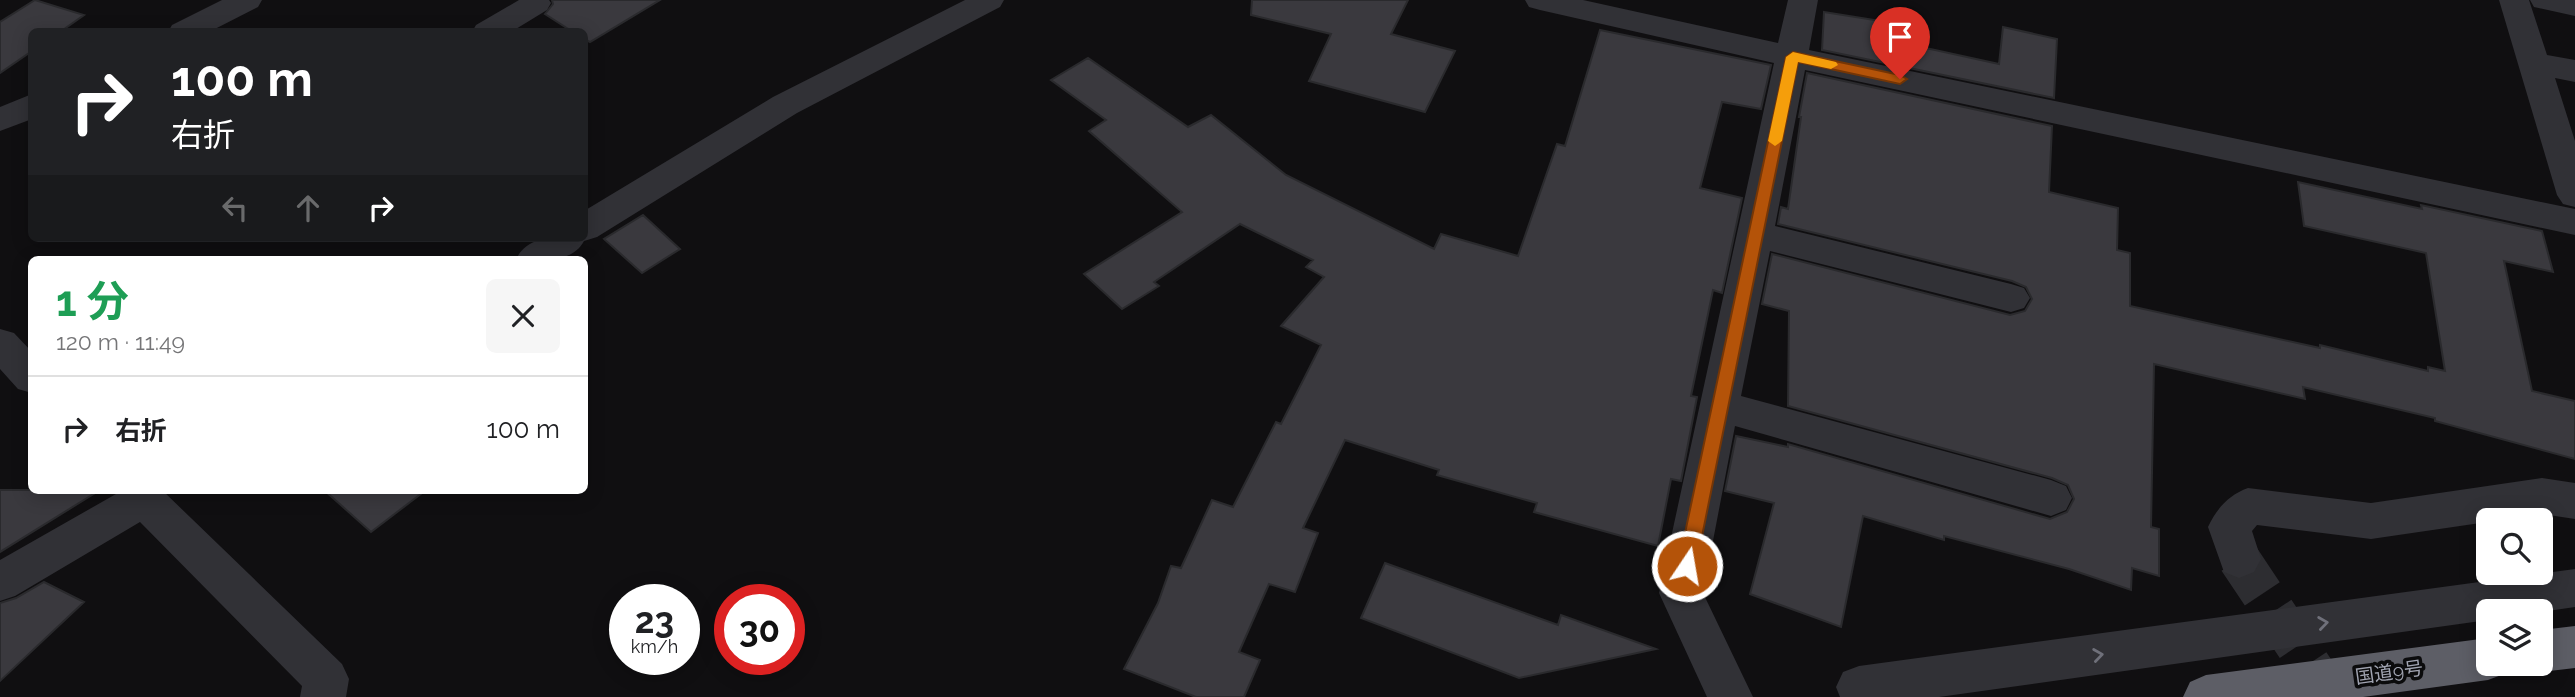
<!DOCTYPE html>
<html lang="ja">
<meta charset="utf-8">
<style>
body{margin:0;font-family:Raleway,"Noto Sans JP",sans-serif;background:#f6f6f6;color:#202124;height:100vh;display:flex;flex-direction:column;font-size:26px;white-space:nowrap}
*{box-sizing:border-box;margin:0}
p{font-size:23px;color:#757577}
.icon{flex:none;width:38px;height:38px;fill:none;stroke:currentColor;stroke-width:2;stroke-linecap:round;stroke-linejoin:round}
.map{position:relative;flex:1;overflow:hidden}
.details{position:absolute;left:28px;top:256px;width:560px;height:238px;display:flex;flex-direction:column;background:#fff;border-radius:10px;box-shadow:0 4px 18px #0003}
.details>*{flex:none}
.top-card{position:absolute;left:28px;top:28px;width:560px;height:214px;border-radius:10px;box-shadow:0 4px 18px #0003;background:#202124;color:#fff;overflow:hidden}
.buttons{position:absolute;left:2476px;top:508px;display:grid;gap:14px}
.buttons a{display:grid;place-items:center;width:77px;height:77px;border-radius:10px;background:#fff;box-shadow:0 4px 18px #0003;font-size:35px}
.speed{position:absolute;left:609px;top:584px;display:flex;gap:14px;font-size:35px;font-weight:700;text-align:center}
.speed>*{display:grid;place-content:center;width:91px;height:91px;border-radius:50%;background:#fff;box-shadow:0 4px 18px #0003;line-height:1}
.speed small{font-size:18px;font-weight:400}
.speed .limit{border:10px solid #d22;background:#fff;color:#111}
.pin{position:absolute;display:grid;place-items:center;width:60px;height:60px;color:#fff;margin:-72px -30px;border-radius:50% 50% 50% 0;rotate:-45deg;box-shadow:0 0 7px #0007}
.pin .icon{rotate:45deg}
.me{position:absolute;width:77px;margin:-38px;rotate:12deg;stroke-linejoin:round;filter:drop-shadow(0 0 5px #0008)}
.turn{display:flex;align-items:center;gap:24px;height:147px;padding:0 28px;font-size:32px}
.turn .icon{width:91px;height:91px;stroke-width:2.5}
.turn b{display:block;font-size:49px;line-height:60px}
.lanes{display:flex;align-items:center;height:66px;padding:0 28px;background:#0003;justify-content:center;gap:35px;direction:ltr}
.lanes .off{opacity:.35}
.round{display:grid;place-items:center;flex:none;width:74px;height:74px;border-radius:10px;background:#f6f6f6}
.head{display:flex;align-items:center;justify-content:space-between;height:119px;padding:0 28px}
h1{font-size:42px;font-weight:700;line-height:52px;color:#1e9e55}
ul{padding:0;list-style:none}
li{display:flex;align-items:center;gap:21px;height:105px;padding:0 28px;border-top:2px solid #e0e0e0}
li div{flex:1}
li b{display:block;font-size:26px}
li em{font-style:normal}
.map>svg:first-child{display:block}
.building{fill:#3a393e;stroke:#2a2a2d;stroke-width:2}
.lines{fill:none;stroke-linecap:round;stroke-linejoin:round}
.minor-tunnel{stroke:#2d2d31;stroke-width:42;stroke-dasharray:42 21;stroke-linecap:butt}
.minor{fill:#313136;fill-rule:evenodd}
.highway{fill:#5d5e66;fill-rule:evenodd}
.oneway{stroke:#6f707a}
.route{fill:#b45309;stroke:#753606;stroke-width:2}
.slow{fill:#f59e0b}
.labels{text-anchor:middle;stroke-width:7;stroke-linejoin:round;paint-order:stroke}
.street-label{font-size:19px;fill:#a1a4b1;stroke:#0b0b0c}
</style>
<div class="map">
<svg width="2575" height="697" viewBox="0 0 2575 697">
<rect width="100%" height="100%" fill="#100f11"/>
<path class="building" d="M 35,0 L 84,15 L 60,32 L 32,32 L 32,51 L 0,73 L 0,22 Z
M 552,0 L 660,0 L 590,42 L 584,39 L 584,32 L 573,32 L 545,14 L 553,4 Z
M 1252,0 L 1408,0 L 1391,34 L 1455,51 L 1425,112 L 1309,81 L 1331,34 L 1251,15 Z
M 1824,12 L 1881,21 L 1880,38 L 1999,64 L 2003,27 L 2057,39 L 2054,98 L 1822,50 Z
M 1600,30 L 1771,65 L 1761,109 L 1722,102 L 1700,188 L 1742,198 L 1722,293 L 1713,290 L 1691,396 L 1697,397 L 1681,481 L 1671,479 L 1658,546 L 1534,512 L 1537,503 L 1437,475 L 1439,470 L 1345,440 L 1303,528 L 1318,533 L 1295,592 L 1269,584 L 1239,652 L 1260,660 L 1244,697 L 1196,697 L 1124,669 L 1158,603 L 1171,566 L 1181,568 L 1212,500 L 1233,507 L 1276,422 L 1281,424 L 1321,345 L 1281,326 L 1324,277 L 1306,267 L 1313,260 L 1240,224 L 1154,282 L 1159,286 L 1122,309 L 1084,274 L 1182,212 L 1089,131 L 1106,120 L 1051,80 L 1088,58 L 1188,127 L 1211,115 L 1286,175 L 1434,249 L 1441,234 L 1518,256 L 1557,144 L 1565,146 Z
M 1807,73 L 2052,126 L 2049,192 L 2118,208 L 2117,250 L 2130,253 L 2130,306 L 2320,348 L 2320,345 L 2428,371 L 2428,367 L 2445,371 L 2426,253 L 2304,226 L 2298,182 L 2422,209 L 2421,205 L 2542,231 L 2553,272 L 2504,261 L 2532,391 L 2575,401 L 2575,459 L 2435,421 L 2435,418 L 2303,387 L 2305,399 L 2154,364 L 2151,527 L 2159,529 L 2159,576 L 2132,568 L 2131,590 L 2069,569 L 1944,536 L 1944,540 L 1863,516 L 1841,627 L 1750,594 L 1774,503 L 1725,491 L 1736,436 L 1788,447 L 1788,444 L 2050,519 L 2067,512 L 2074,499 L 2068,485 L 2052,478 L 1788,406 L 1789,311 L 1762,304 L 1772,254 L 2010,315 L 2025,311 L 2032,299 L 2026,287 L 2012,281 L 1778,224 L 1781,207 L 1788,209 L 1801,117 L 1799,117 Z
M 643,215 L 680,249 L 642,273 L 604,239 Z
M 0,490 L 100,490 L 0,552 Z
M 324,490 L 426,490 L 371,532 Z
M 1385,563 L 1558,625 L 1561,615 L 1656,649 L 1519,678 L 1361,618 Z
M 44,582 L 84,602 L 0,681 L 0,603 L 16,598 Z"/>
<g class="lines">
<path class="minor-tunnel" d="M 2239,559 L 2331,697"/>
<path class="minor" d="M 222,0 L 262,0 L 258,7 L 209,32 L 168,32 L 172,25 Z
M 519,0 L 549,0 L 551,3 L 547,10 L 511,32 L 472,32 L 476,25 Z
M 965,0 L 1004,0 L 1000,7 L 797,113 L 597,237 L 584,241 C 571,265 540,259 516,259 C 530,233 558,238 584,238 L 584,211 L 773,97 Z
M 1525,0 L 1583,0 L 1778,43 L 1788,0 L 1818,0 L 1809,50 L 2575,209 L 2575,235 L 1805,70 L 1775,226 L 2011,284 L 2024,288 L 2030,298 L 2024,308 L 2011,312 L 1770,251 L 1741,396 L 2051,480 L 2066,486 L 2072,498 L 2066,510 L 2051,516 L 1735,426 L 1703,593 L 1753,697 L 1707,697 L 1659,593 L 1774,63 L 1540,10 L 1529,7 Z
M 2499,0 L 2529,0 L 2547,55 L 2575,60 L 2575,82 L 2555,78 L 2575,141 L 2575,207 L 2563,204 L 2557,195 Z
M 2530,0 L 2575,0 L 2575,16 L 2534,7 Z
M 32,94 L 32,119 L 0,131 L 0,107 Z
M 0,329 L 14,333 L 32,352 L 32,393 L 18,389 L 0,369 Z
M 2542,478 L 2575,483 L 2575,519 L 2542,514 L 2371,539 L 2257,525 L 2252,531 L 2261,559 L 2254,572 L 2239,578 L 2224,572 L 2208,527 C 2217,508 2229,495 2248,488 L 2371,503 Z
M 123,490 L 162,490 L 342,664 L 349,679 L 346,697 L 300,697 L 302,686 L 140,522 L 15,596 L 0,601 L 0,560 Z
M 2575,569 L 2575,607 L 2541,612 L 2488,611 L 2488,620 L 1939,697 L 1840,697 L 1836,687 L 1843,672 L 1859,666 Z"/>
<path class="highway" d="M 2575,626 L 2575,668 L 2541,672 L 2525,666 L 2524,663 L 2541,663 L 2541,630 Z
M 2488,638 L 2488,663 L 2509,663 L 2504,674 L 2488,680 L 2363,697 L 2183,697 L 2190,682 L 2206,675 Z"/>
</g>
<defs><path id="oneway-chevron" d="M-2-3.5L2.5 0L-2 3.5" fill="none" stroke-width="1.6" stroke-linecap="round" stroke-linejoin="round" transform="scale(1.75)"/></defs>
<g class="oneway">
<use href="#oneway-chevron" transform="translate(2323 623) rotate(-8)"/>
<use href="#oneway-chevron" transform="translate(2098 655) rotate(-8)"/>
</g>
<path class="route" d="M 1793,52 L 1900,75 L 1907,79 L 1900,84 L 1798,62 L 1696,566 L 1693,571 L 1687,574 L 1681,571 L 1678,566 L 1786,57 Z"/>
<path class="slow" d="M 1793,52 L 1836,62 L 1838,65 L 1831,69 L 1798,62 L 1782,141 L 1775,146 L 1768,141 L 1786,57 Z"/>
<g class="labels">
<g class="street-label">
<text transform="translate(2389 672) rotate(-8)" y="7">国道9号</text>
</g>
</g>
</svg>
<div class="buttons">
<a><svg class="icon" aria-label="search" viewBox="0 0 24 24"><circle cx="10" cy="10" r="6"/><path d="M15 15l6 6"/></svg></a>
<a><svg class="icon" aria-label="layers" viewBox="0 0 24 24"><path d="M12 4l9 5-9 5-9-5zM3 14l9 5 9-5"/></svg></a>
</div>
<div class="speed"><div>23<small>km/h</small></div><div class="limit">30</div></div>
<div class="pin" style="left:1900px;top:79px;background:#d93025"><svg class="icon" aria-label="arrive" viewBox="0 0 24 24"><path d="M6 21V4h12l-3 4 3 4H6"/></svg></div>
<svg class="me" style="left:1687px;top:566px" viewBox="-20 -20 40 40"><circle r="17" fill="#b45309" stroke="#fff" stroke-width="3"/><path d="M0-11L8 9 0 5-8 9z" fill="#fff"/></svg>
<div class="top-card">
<div class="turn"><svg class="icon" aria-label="right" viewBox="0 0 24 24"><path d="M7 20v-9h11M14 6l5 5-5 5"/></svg><div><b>100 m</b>右折</div></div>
<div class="lanes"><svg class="icon off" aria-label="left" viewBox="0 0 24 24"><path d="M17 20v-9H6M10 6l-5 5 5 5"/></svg><svg class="icon off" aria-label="ahead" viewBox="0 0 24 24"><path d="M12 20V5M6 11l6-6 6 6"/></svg><svg class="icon" aria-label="right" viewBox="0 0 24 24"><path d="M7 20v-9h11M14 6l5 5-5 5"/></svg></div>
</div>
<section class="details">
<div class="head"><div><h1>1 分</h1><p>120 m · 11:49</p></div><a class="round"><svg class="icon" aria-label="close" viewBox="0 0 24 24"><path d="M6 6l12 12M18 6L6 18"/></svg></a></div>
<ul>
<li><svg class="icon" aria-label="right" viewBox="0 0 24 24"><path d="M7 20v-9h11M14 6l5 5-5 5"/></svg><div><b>右折</b></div><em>100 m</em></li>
</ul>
</section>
</div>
